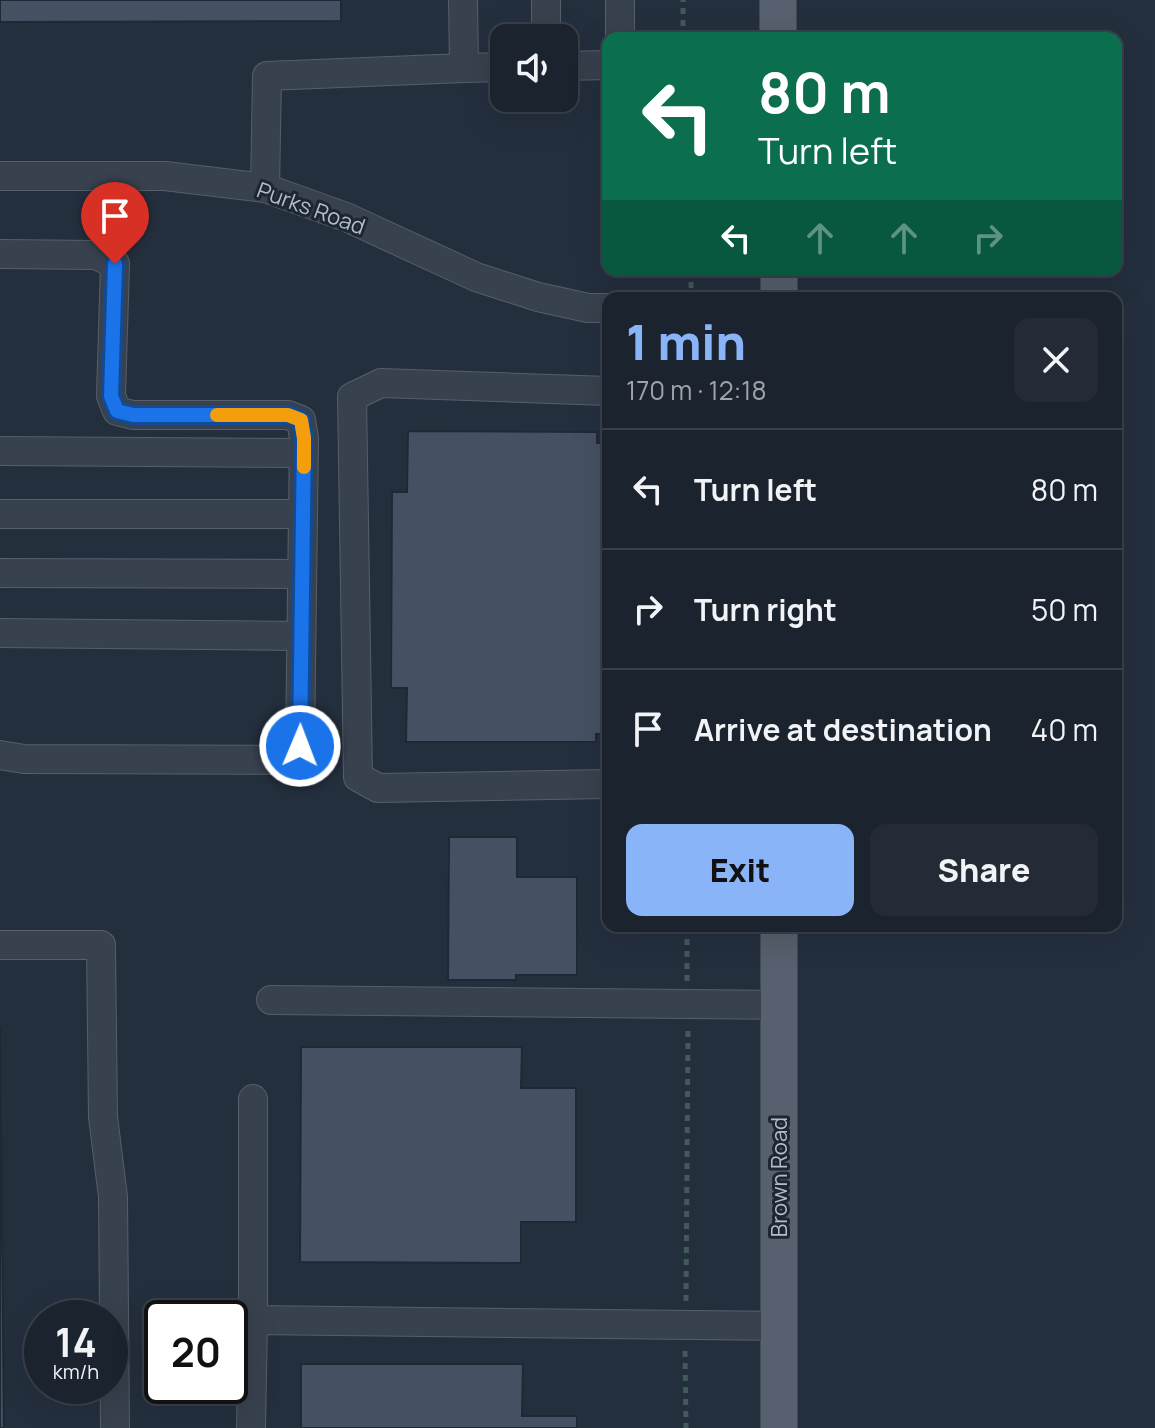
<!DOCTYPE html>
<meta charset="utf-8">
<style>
body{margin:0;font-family:Manrope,sans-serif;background:#242b36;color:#f1f3f6;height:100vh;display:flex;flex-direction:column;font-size:30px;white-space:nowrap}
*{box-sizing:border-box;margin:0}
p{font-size:26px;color:#a0a4aa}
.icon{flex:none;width:44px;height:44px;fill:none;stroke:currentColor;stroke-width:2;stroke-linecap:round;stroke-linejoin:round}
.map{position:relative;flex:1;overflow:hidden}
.drawer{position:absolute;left:602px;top:292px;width:520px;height:640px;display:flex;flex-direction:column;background:#1b232e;border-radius:16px;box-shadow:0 8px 32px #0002,0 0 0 2px #39404a}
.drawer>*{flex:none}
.banner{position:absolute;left:602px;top:32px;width:520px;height:244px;border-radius:16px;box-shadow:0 8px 32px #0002,0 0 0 2px #39404a;background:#0b6e4f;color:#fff;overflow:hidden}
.controls{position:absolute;left:490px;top:24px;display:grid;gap:16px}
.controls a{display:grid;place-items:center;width:88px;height:88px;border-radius:16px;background:#1b232e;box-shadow:0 8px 32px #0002,0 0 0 2px #39404a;font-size:40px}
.speed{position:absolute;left:24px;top:1300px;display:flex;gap:16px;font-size:40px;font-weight:700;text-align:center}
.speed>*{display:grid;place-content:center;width:104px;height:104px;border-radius:50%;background:#1b232e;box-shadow:0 8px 32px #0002,0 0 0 2px #39404a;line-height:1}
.speed small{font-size:20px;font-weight:400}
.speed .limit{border:4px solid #111;border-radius:12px;background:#fff;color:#111}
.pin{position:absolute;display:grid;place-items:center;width:68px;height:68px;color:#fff;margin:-82px -34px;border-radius:50% 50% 50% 0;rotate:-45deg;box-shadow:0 0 8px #0007}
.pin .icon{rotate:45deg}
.me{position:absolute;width:88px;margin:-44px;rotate:1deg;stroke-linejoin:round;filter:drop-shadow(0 0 6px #0008)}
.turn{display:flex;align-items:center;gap:28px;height:168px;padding:0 24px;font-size:36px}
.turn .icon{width:104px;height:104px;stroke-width:2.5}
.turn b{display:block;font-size:56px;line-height:68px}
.lanes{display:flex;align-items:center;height:76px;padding:0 24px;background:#0003;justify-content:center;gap:40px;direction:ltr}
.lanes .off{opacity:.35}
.round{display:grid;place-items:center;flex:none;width:84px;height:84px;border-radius:16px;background:#242b36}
.summary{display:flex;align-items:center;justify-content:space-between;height:136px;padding:0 24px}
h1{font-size:48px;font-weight:800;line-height:60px;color:#8ab4f8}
.cta{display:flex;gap:16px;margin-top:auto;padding:16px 24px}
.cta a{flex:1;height:92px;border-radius:16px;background:#8ab4f8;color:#111;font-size:32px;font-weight:800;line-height:92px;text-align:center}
.cta a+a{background:#242b36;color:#f1f3f6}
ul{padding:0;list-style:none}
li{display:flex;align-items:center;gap:24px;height:120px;padding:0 24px;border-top:2px solid #39404a}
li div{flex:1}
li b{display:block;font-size:30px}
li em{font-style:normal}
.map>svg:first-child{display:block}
.building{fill:#455162;stroke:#1f2835;stroke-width:2}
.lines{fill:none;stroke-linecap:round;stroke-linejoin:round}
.minor-casing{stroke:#565f6c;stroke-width:30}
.major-casing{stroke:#414a57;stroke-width:38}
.path{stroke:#44595c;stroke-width:5;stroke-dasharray:6 6;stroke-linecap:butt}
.minor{stroke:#38414e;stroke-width:28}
.major{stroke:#56606e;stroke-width:36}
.route-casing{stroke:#114b97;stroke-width:20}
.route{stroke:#1a73e8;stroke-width:14}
.slow{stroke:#f59e0b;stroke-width:14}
.labels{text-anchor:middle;stroke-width:6;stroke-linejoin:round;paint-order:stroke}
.street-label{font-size:22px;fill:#b4bcc9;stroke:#1d2633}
</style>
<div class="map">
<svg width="1155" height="1428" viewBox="0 0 1155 1428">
<rect width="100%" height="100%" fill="#242f3e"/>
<path class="building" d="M 0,0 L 341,0 L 341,21 L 0,22 Z
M 408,431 L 597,432 L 597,443 L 608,443 L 608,734 L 596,734 L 596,742 L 406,742 L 407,688 L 391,688 L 392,492 L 407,492 Z
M 449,837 L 517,837 L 517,877 L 577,877 L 577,975 L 516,975 L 516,980 L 448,980 Z
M 0,1028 L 4,1428 L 0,1428 Z
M 301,1047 L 522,1047 L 521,1088 L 576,1088 L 576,1222 L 521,1222 L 521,1263 L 300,1262 Z
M 301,1364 L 523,1364 L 522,1416 L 577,1416 L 577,1428 L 301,1428 Z"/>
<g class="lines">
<defs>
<path id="minor" d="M 546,0 L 546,38
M 620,0 L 620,38
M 564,66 L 608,65
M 464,68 L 504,67
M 0,176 L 165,176 L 265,188 L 346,217 L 476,277 L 538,297 L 588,308 L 608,308
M 265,188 L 267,76 L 464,68 L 463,0
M 0,254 L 96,255 L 115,264 L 111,396 L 117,411 L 133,415 L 288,415 L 301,420 L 304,438 L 300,746 L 294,760 L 24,759 L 0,755
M 608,391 L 381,383 L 352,397 L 358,777 L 378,788 L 608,784
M 0,451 L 304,453
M 0,514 L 303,514
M 0,573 L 302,574
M 0,633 L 301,636
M 0,945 L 101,945 L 103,1117 L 113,1197 L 115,1428
M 271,1000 L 779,1005
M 253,1099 L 253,1320 L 779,1326
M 251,1428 L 253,1320"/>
<path id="major" d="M 778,0 L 778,38
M 779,270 L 779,298
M 779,926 L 779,1428"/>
</defs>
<use href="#minor" class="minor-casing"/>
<use href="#major" class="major-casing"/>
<path class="path" d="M 683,38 L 683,0
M 690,270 L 692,298
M 687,981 L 687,926
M 686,1301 L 688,1027
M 685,1351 L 686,1428"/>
<use href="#minor" class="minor"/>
<use href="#major" class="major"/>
</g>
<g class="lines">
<defs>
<path id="route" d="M 115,264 L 111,396 L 117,411 L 133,415 L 288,415 L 301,420 L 304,438 L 300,746"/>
</defs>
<use href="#route" class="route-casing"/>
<use href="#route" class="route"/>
<path class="slow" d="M 217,415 L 288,415 L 301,420 L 304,438 L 304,467"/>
</g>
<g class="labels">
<g class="street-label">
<text transform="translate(311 208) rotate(20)" y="8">Purks Road</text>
<text transform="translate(779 1177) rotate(-90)" y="8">Brown Road</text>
</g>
</g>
</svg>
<div class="controls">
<a><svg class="icon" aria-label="sound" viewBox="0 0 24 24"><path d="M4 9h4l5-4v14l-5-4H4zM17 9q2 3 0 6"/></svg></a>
</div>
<div class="speed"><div>14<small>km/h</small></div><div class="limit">20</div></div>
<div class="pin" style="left:115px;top:264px;background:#d93025"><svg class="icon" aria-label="arrive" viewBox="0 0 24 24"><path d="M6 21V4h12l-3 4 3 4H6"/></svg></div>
<svg class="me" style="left:300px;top:746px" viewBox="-20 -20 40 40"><circle r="17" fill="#1a73e8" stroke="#fff" stroke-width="3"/><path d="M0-11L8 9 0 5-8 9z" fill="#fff"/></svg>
<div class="banner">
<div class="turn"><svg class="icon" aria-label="left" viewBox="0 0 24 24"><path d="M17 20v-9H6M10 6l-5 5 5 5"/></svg><div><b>80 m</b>Turn left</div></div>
<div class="lanes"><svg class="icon" aria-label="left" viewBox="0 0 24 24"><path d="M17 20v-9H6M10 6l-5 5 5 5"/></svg><svg class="icon off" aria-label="ahead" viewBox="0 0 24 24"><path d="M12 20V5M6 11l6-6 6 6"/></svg><svg class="icon off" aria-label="ahead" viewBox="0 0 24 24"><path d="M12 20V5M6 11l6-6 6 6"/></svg><svg class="icon off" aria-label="right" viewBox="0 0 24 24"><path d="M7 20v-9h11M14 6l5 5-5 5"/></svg></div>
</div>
<section class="drawer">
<div class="summary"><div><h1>1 min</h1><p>170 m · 12:18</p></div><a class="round"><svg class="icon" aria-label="close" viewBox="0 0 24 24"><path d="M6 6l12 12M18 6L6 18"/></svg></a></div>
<ul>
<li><svg class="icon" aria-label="left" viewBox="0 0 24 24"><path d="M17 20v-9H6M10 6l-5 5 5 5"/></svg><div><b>Turn left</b></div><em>80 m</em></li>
<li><svg class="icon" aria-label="right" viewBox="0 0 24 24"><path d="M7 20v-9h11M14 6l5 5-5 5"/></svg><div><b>Turn right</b></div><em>50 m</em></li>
<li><svg class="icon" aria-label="arrive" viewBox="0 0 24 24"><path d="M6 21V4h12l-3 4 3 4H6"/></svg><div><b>Arrive at destination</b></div><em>40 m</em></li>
</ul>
<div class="cta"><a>Exit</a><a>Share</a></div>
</section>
</div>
